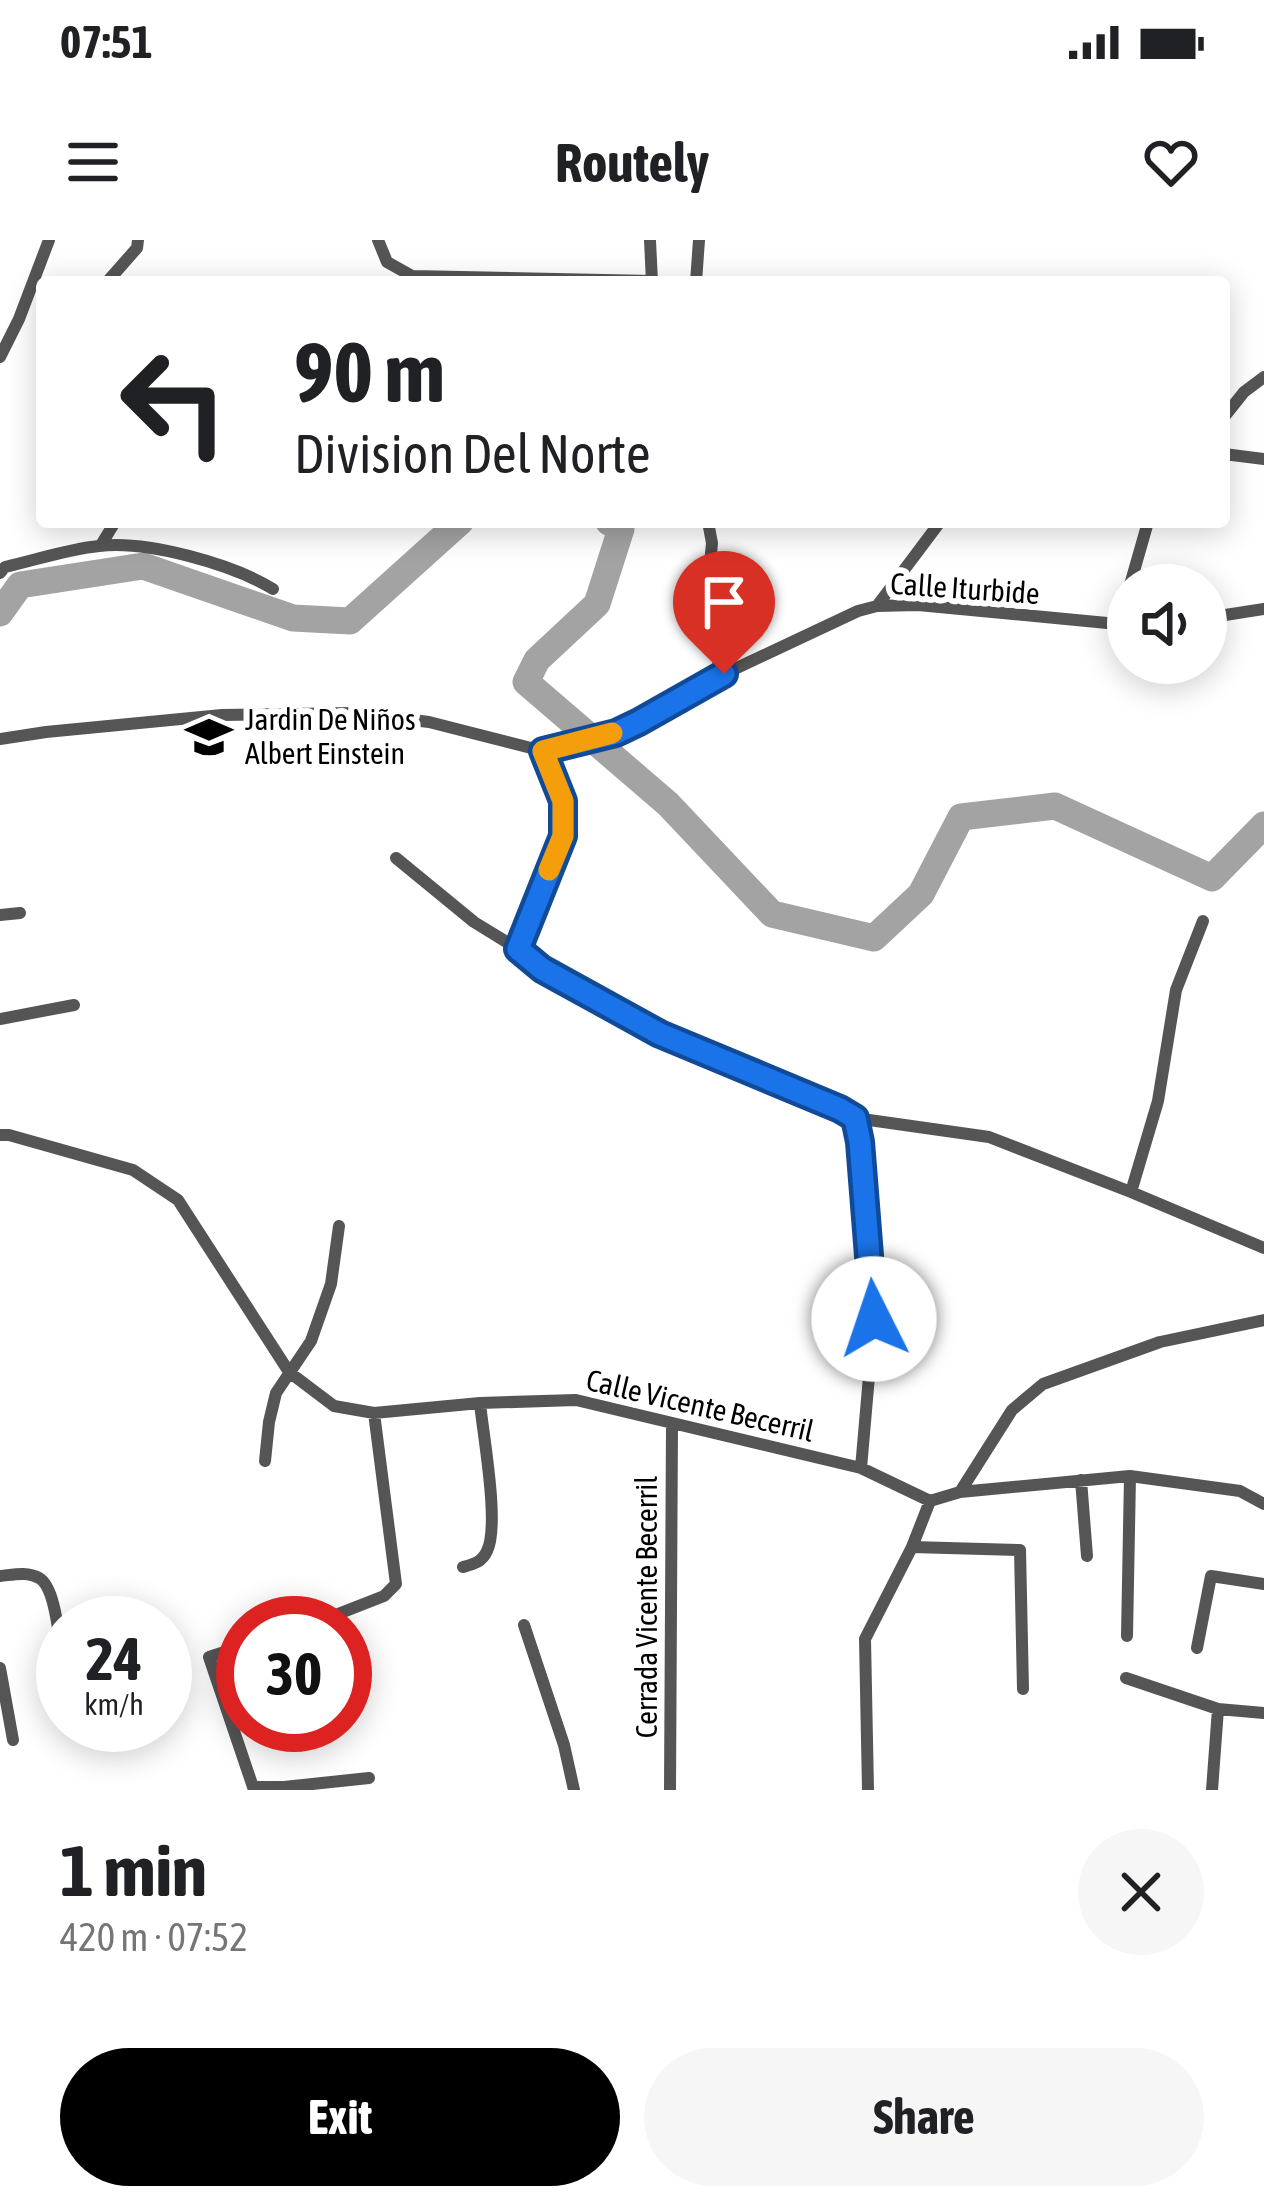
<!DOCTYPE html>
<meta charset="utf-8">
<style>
body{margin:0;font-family:"Asap Condensed",sans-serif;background:#f6f6f6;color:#202124;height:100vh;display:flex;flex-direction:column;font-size:45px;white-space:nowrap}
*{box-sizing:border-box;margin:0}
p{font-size:39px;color:#757577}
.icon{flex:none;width:66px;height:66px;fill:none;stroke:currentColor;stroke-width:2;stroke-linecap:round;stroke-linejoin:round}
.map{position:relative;height:1550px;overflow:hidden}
.drawer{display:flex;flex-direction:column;background:#fff;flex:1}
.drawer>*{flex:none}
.top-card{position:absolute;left:36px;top:36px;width:1194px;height:252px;border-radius:12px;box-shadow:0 6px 30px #0003;background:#fff;color:#202124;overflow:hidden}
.buttons{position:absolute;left:1107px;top:324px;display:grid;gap:24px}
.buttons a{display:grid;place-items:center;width:120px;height:120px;border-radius:50%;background:#fff;box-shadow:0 6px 30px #0003;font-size:60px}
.speed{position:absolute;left:36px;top:1356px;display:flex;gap:24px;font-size:60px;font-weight:700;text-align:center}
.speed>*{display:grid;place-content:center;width:156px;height:156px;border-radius:50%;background:#fff;box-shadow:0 6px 30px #0003;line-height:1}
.speed small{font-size:30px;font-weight:400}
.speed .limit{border:18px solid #d22;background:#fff;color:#111}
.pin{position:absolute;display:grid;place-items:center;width:102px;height:102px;color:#fff;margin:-123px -51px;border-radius:50% 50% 50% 0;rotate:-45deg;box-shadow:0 0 12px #0007}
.pin .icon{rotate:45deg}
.me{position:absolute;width:132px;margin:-66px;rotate:356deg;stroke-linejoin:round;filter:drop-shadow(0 0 9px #0008)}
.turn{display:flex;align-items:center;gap:42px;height:252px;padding:0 60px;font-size:54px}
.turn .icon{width:156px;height:156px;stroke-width:2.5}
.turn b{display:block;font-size:84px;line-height:102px}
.round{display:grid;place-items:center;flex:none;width:126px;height:126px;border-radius:63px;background:#f6f6f6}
.overview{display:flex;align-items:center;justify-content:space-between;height:204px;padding:0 60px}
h1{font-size:72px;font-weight:700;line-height:90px}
.button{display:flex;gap:24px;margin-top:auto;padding:24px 60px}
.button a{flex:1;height:138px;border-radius:72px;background:#000;color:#fff;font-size:48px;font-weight:700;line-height:138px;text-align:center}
.button a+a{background:#f6f6f6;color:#202124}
.status{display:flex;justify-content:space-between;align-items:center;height:84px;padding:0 60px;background:#fff;direction:ltr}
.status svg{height:33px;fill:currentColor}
header{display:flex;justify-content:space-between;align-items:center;height:156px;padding:0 60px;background:#fff;font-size:54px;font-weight:700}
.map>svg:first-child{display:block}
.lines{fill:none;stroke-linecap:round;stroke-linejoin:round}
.river{stroke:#a3a3a3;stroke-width:27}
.street{stroke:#555;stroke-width:12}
.route-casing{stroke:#114b97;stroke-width:30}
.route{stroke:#1a73e8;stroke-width:21}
.slow{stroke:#f59e0b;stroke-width:21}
.labels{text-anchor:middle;stroke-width:12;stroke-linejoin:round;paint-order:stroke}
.street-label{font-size:30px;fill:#000;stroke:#fff}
.poi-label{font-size:30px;fill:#000;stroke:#fff;text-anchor:start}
</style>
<div class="status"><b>07:51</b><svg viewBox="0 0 49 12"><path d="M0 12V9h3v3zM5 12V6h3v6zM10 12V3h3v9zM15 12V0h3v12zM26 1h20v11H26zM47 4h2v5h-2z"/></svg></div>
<header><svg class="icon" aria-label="menu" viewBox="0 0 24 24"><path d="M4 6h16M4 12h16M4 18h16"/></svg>Routely<svg class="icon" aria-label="heart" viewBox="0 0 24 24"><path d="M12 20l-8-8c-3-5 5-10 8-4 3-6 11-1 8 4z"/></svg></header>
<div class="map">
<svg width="1264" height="1550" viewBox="0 0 1264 1550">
<rect width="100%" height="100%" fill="#fff"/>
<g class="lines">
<path class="river" d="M 609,282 L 621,289 L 597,364 L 537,420 L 526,442 L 668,564 L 772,674 L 874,698 L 921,654 L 961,577 L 1055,566 L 1212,638 L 1264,585
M 0,373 L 20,345 L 143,326 L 293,378 L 350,381 L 460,282"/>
<path class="street" d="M 378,0 L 387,22 L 412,36 L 652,41
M 650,0 L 652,42
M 107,42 L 137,8 L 138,0
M 696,42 L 699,0
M 0,117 L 19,79 L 49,0
M 1224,177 L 1244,152 L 1264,137
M 1224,214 L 1264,219
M 708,282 L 712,303 L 707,356 L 701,381 L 724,434
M 101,305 L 115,282
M 0,333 L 5,327 C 36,320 68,309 99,306 C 147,300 232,324 273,349
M 1130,345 L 1148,282
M 877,366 L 940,282
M 1206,378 L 1264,369
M 1119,385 L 1128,352
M 0,499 L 46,492 L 222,475 L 354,473 L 429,482 L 543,511
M 543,511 L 615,493 L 639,483 L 724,434 L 858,371 L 877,366 L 918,365 L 1128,385
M 396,618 L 474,682 L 518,709 L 542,729 L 660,794 L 840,869 L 855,878 L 989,897 L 1131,952 L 1264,1008
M 0,675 L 20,673
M 518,709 L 563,596 L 563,561 L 543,511
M 0,779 L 74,765
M 855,878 L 860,902 L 874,1079 L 861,1228
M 0,895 L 9,895 L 133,930 L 178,960 L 289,1132 L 334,1166 L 374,1173 L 480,1163 L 576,1160 L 861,1228 L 930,1261
M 1131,952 L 1158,861 L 1176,750 L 1203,681
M 265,1221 L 269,1182 L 276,1153 L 311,1101 L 331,1044 L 339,986
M 1081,1240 L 1087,1316
M 960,1252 L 1012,1170 L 1043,1144 L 1160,1102 L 1264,1080
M 930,1261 L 960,1252 L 1130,1236 L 1240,1251 L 1264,1264
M 912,1307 L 1020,1310 L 1023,1449
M 463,1327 C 474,1324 482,1322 487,1311 C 500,1285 483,1195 480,1163
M 0,1336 C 12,1335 27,1331 39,1338 C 56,1347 59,1401 63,1421
M 315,1383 L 384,1356 L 396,1344 L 374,1173
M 524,1385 L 564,1505 L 574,1550
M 1127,1396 L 1130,1236
M 243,1406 L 209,1417 L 253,1547 L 284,1547 L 284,1550
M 1197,1408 L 1211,1336 L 1264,1344
M 0,1428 L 13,1500
M 1126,1438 L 1218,1469 L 1264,1473
M 284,1547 L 369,1538
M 670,1550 L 672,1184
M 868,1550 L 865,1399 L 912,1307 L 930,1261
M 1212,1550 L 1218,1469"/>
</g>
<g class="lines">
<defs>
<path id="route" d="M 724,434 L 639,482 L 616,493 L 543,511 L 563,561 L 563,596 L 518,709 L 542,729 L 660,794 L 840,869 L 855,878 L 860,902 L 874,1079"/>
</defs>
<use href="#route" class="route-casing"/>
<use href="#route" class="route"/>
<path class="slow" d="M 549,630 L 563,596 L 563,561 L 543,511 L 612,493"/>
</g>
<defs>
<symbol id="school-bare" viewBox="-9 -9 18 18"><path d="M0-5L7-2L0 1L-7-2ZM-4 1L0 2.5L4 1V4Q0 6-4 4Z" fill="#000" stroke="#fff" stroke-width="2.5" paint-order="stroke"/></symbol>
</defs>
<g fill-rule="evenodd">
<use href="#school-bare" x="176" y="464" width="66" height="66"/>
</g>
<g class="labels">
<g class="street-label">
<text transform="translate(965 349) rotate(4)" y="10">Calle Iturbide</text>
<text transform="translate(700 1166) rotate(13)" y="10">Calle Vicente Becerril</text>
<text transform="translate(647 1367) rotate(-90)" y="10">Cerrada Vicente Becerril</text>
</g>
<g class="poi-label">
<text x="245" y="490">Jardin De Niños<tspan x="245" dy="34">Albert Einstein</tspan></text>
</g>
</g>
</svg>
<div class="buttons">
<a><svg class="icon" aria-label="sound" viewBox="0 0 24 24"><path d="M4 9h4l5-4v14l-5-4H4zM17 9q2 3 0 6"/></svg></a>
</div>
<div class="speed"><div>24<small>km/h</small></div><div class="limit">30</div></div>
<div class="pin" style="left:724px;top:434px;background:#d93025"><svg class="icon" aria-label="arrive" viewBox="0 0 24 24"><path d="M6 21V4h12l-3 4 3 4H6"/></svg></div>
<svg class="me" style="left:874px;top:1079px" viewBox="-20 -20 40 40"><circle r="19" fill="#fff"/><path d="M0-13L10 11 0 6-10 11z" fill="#1a73e8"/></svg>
<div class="top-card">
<div class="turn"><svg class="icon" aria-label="left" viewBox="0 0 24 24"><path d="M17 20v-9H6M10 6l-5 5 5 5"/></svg><div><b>90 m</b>Division Del Norte</div></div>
</div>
</div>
<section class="drawer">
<div class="overview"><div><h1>1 min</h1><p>420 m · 07:52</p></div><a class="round"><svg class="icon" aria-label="close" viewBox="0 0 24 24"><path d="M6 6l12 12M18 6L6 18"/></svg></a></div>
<div class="button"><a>Exit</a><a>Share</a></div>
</section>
